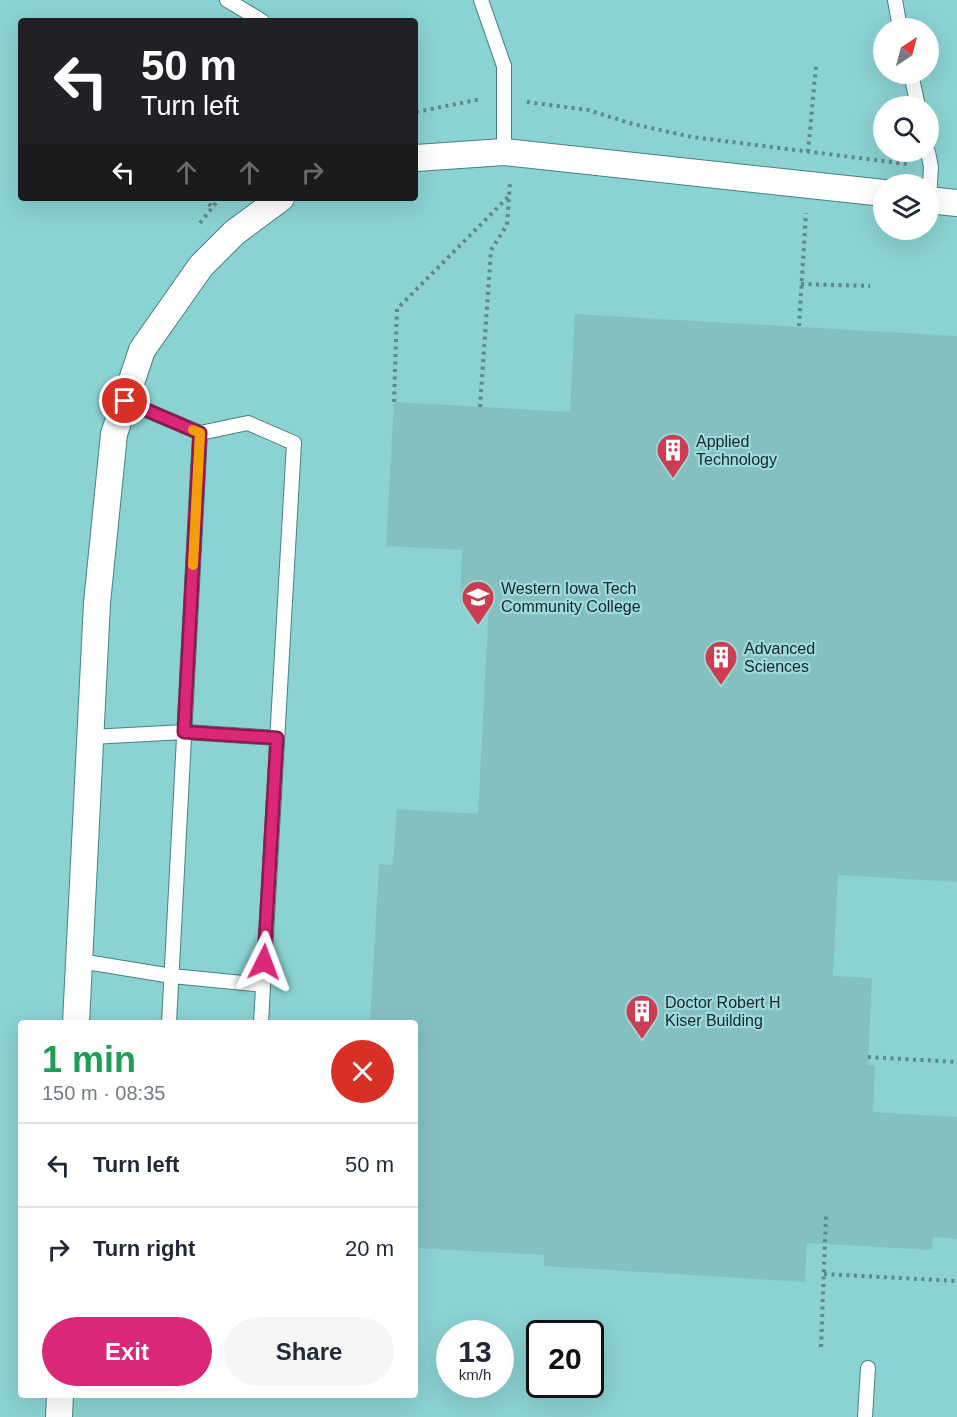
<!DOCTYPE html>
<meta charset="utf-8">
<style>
body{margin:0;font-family:Helvetica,sans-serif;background:#f6f6f7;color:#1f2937;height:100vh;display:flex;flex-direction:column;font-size:22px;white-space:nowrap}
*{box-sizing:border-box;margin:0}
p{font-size:20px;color:#747a83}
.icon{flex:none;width:33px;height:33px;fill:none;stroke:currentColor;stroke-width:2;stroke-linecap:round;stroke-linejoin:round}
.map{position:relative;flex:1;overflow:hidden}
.panel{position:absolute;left:18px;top:1020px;width:400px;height:378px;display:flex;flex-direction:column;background:#fff;border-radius:6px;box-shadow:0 6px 24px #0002}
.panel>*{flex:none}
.guide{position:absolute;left:18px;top:18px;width:400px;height:183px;border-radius:6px;box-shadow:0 6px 24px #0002;background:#202124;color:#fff;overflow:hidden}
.needle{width:39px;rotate:36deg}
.tools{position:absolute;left:873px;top:18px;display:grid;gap:12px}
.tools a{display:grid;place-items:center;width:66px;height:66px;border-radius:50%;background:#fff;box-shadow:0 6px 24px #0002;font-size:30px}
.speed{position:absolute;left:436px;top:1320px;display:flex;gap:12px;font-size:30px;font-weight:700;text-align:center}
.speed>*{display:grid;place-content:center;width:78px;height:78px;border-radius:50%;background:#fff;box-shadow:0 6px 24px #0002;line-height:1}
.speed small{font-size:15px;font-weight:400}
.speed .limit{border:3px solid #111;border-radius:9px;background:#fff;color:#111}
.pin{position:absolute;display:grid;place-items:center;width:51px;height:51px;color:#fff;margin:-26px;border:3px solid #fff;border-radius:50%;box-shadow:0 2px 6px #0007}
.me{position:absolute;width:66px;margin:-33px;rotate:3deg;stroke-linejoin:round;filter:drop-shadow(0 0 4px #0008)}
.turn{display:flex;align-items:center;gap:21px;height:126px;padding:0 24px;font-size:27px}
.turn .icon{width:78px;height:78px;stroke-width:2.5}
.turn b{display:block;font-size:42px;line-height:51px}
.lanes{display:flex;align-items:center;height:57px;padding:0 24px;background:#0003;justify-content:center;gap:30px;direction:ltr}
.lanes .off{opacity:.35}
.round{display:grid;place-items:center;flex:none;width:63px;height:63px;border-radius:32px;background:#f6f6f7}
.overview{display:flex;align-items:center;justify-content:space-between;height:102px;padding:0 24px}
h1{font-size:36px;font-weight:600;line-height:45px;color:#1e9e55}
.action{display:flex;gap:12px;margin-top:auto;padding:12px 24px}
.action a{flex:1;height:69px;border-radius:36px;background:#db2777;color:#fff;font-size:24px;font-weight:600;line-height:69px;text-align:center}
.action a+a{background:#f6f6f7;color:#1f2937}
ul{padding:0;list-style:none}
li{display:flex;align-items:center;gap:18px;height:84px;padding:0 24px;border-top:2px solid #e0e1e3}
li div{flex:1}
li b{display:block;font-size:22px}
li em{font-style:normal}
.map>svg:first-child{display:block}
.built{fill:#8bd2d2;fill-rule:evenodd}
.building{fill:#85c0c1}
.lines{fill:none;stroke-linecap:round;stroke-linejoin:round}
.lane-casing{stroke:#478182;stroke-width:16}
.street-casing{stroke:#478182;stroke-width:28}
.path{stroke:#5e898a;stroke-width:4;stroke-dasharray:3 4.5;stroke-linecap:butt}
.lane{stroke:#fff;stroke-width:14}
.street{stroke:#fff;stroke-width:26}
.route-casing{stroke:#8e194d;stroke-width:15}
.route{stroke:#db2777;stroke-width:10}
.slow{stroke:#f59e0b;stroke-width:10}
.labels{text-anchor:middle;stroke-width:4.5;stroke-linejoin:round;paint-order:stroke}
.poi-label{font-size:16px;fill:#102829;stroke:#9fdadb;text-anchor:start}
</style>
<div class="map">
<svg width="957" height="1417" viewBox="0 0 957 1417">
<rect width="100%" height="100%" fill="#9fdadb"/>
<path class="built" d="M 0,0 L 957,0 L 957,1417 L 0,1417 ZM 21,21 L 416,21 L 416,198 L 21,198 ZM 884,28 L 928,28 L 928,74 L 884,74 ZM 884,106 L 928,106 L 928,152 L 884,152 ZM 884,184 L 928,184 L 928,230 L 884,230 ZM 21,1023 L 416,1023 L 416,1395 L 21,1395 ZM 450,1334 L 501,1334 L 501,1384 L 450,1384 ZM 540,1334 L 591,1334 L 591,1384 L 540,1384 Z"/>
<path class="building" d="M 575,314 L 957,336 L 957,882 L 838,875 L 833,976 L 872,978 L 868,1065 L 875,1065 L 873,1112 L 957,1117 L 957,1239 L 933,1237 L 932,1250 L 807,1243 L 805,1282 L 544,1266 L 544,1255 L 416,1248 L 416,1023 L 370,1023 L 379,864 L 393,865 L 397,809 L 478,814 L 489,603 L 460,601 L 462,550 L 386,546 L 394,402 L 570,412 Z"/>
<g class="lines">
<defs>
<path id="lane" d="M 227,0 L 262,21
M 481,0 L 504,66 L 504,152
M 895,0 L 900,28
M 911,74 L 918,106
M 928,152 L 931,167 L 929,200
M 125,401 L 200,433 L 248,423 L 294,443 L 261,1023
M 91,737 L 185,732 L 277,738
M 80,961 L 172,976 L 263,985
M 169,1023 L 200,433
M 865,1417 L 868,1368"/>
<path id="street" d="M 416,158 L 504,152 L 884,193
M 928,200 L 957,203
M 76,1023 L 97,603 L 114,434 L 142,350 L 201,266 L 234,233 L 281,198
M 59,1417 L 60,1395"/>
</defs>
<use href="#lane" class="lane-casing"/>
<use href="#street" class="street-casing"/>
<path class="path" d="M 527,102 L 588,110 L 633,124 L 692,137 L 907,164
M 416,112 L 481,99
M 808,152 L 816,66
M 204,198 L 211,206
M 200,223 L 220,198
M 801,284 L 870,286
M 799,326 L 806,213
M 394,402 L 397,309 L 508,197
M 480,407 L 491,250 L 507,225 L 510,182
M 868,1057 L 957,1062
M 824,1274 L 957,1281
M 821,1347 L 826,1215"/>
<use href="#lane" class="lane"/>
<use href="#street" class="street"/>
</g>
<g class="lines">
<defs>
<path id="route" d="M 125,401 L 200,433 L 184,732 L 277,738 L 264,962"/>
</defs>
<use href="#route" class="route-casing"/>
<use href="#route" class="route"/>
<path class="slow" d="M 193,430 L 200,433 L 193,565"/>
</g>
<defs>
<symbol id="building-pin" viewBox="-11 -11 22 30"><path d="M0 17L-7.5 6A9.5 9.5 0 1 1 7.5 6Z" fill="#cd3d52" stroke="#9fdadb"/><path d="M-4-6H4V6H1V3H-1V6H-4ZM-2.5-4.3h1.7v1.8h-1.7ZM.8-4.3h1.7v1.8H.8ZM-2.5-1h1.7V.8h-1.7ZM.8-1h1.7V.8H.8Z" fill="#fff"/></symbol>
<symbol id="university-pin" viewBox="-11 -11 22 30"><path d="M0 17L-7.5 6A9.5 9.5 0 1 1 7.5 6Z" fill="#cd3d52" stroke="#9fdadb"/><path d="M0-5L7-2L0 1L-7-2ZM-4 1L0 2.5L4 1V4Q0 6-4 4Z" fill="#fff"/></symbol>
</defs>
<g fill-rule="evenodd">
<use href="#building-pin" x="654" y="431" width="38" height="52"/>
<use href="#university-pin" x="459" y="578" width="38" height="52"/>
<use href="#building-pin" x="702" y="638" width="38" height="52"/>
<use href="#building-pin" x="623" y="992" width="38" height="52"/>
</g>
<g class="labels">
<g class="poi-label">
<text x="696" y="447">Applied<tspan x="696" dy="18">Technology</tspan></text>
<text x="501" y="594">Western Iowa Tech<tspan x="501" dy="18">Community College</tspan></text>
<text x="744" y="654">Advanced<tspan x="744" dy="18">Sciences</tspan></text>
<text x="665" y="1008">Doctor Robert H<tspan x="665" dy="18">Kiser Building</tspan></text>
</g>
</g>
</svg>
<div class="tools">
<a><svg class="needle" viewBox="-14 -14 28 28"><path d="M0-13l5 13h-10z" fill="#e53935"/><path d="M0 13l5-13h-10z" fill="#747a83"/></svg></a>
<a><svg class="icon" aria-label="search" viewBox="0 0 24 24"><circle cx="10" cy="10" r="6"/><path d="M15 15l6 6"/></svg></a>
<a><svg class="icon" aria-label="layers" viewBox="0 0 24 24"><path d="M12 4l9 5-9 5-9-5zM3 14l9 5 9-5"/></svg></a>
</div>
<div class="speed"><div>13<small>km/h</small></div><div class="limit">20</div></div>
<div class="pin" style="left:125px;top:401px;background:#d93025"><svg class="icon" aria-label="arrive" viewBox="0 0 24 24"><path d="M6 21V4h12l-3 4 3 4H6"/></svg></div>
<svg class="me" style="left:264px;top:962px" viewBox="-20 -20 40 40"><path d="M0-17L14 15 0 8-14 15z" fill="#db2777" stroke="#fff" stroke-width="4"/></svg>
<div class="guide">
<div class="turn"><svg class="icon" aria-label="left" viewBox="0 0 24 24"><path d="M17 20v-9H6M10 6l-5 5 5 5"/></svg><div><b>50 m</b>Turn left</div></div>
<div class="lanes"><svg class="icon" aria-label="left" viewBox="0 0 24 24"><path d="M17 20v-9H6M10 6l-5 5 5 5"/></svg><svg class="icon off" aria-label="ahead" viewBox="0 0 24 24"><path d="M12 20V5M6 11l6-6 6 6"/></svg><svg class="icon off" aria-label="ahead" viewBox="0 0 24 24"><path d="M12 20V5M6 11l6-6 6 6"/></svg><svg class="icon off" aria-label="right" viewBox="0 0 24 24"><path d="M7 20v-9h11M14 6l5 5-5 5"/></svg></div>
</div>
<section class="panel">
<div class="overview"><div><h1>1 min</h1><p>150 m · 08:35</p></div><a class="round" style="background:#d93025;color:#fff"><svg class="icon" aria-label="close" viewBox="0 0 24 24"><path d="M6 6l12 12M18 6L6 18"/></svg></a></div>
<ul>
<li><svg class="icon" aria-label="left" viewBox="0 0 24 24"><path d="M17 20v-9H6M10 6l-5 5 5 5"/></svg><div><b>Turn left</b></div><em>50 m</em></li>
<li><svg class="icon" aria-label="right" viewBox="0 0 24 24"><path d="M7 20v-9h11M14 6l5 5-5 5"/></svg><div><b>Turn right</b></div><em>20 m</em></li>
</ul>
<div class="action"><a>Exit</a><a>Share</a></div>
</section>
</div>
